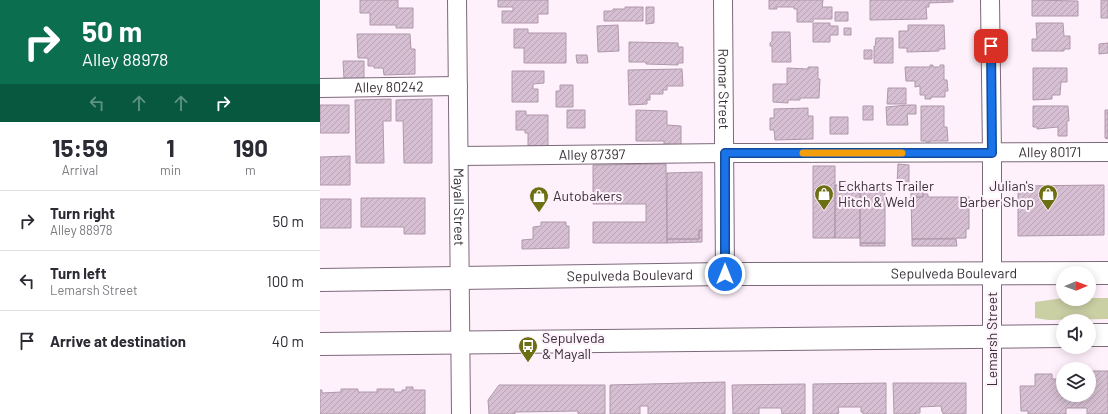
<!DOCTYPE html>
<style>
body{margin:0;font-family:Barlow,sans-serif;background:#f7f7f7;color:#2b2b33;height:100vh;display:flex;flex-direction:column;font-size:15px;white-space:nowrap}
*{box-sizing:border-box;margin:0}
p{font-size:13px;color:#7c7c81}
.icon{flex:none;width:22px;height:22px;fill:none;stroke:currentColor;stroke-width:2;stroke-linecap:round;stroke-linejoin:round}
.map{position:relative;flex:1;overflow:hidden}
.details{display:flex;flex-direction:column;background:#fff;width:320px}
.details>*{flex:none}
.top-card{background:#0b6e4f;color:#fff;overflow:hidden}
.needle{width:26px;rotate:89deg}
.controls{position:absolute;left:736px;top:266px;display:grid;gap:8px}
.controls a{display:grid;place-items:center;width:40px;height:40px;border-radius:50%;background:#fff;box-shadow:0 2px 10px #0003;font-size:20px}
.pin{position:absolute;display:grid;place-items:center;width:34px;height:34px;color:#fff;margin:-17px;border-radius:8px;box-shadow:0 2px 6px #0006}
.me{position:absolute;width:44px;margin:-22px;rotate:0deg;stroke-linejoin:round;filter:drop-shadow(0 0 3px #0008)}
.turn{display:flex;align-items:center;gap:14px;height:84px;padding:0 16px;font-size:18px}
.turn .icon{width:52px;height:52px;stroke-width:2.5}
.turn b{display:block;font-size:28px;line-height:34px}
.lanes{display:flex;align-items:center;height:38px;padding:0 16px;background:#0003;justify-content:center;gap:20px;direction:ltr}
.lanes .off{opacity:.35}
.eta{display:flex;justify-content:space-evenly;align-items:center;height:68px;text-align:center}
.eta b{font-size:24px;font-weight:700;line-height:28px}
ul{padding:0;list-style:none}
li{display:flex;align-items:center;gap:12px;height:60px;padding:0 16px;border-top:1px solid #e1e1e2}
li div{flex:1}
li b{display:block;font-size:15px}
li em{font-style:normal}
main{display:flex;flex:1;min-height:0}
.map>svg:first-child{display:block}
.green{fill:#cbcfa4}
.building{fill:url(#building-hatch);stroke:#ae98aa}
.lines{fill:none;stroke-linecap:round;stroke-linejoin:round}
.minor-casing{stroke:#7d697a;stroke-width:20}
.major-casing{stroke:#7d697a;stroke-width:24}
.minor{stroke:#fff;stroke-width:18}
.major{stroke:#fff;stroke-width:22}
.route-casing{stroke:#114b97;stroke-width:10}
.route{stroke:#1a73e8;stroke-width:7}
.slow{stroke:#f59e0b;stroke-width:7}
.labels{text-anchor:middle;stroke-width:4;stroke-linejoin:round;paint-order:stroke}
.street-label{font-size:14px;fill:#393037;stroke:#fff1fc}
.poi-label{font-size:14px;fill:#393037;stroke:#fff1fc;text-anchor:start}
</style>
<main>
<section class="details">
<div class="top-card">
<div class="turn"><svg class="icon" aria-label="right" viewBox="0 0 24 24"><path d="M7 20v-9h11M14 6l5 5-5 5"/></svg><div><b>50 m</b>Alley 88978</div></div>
<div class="lanes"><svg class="icon off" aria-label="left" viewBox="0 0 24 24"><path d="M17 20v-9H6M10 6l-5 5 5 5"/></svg><svg class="icon off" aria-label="ahead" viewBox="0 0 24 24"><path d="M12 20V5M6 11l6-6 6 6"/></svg><svg class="icon off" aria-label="ahead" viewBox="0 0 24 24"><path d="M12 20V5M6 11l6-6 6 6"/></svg><svg class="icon" aria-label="right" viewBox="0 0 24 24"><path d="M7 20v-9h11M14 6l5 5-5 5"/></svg></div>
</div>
<div class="eta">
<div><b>15:59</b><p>Arrival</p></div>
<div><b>1</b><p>min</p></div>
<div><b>190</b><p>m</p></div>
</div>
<ul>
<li><svg class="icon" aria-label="right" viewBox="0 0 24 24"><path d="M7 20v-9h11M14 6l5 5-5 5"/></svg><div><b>Turn right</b><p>Alley 88978</p></div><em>50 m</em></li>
<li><svg class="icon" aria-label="left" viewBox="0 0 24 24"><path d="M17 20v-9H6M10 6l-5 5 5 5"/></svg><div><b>Turn left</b><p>Lemarsh Street</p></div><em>100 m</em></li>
<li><svg class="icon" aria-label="arrive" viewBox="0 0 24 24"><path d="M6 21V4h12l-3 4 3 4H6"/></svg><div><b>Arrive at destination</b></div><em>40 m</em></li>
</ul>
</section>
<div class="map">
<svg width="788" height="414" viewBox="0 0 788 414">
<defs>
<pattern id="building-hatch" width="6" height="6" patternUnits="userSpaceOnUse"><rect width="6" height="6" fill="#d6bfd2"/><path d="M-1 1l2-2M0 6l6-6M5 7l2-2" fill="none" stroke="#b8a4b5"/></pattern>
</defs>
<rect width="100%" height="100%" fill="#fff1fc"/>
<path class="green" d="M 743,298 L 769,299 L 769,298 L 788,298 L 788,319 L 728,320 L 715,318 L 715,302 Z"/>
<path class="building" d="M 40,0 L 78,0 L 78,8 L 93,8 L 93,28 L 76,28 L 76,25 L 50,25 L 50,13 L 40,13 Z
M 178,0 L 228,0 L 228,14 L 218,14 L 218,23 L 182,23 L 182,11 L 193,11 L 193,7 L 178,7 Z
M 449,0 L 503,0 L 502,7 L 512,7 L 512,19 L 493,19 L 493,22 L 477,22 L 477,9 L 474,9 L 474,7 L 456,7 L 457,9 L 449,9 Z
M 550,0 L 633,0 L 633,2 L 609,3 L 609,7 L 606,7 L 607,19 L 550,20 Z
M 712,0 L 758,1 L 758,16 L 712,16 Z
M 781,0 L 788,0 L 788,18 L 781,18 Z
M 305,7 L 323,7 L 323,21 L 284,21 L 284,11 L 293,11 L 293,9 L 305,9 Z
M 326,7 L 334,7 L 334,23 L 326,24 Z
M 515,12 L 528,12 L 528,21 L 515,21 Z
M 493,23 L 510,23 L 510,26 L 518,26 L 518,35 L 510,35 L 510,42 L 493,42 Z
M 716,23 L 743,23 L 744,36 L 750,36 L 750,49 L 744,49 L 744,51 L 712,51 L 712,39 L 717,39 Z
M 298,25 L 299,51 L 278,52 L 277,26 Z
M 588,25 L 624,25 L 625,49 L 619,49 L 619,51 L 587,52 L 587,48 L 579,48 L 579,31 L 588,31 Z
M 524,28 L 531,28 L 531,35 L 524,35 Z
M 194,29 L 208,29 L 208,33 L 246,33 L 246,63 L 204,63 L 204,48 L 194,48 Z
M 452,32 L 470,32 L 471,62 L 452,62 L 452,46 L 450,46 L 450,43 L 452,41 Z
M 37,34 L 90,34 L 91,49 L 95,49 L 95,74 L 64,75 L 63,68 L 54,68 L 54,66 L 48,66 L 48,58 L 38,58 Z
M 556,38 L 573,38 L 573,63 L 554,63 L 554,46 L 555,47 Z
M 309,42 L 358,43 L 358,47 L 363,47 L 363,63 L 358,63 L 358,65 L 326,64 L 326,62 L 309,62 Z
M 788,43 L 788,53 L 779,54 L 779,44 Z
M 544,50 L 552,50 L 552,59 L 544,59 Z
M 256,55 L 267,55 L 268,63 L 257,63 Z
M 23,61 L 44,61 L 44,79 L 24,79 Z
M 610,65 L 613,65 L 613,67 L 620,67 L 620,65 L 624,65 L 624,80 L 627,80 L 628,91 L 625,91 L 625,97 L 611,97 L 611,99 L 605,99 L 605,95 L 600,95 L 600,86 L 595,87 L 595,81 L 586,81 L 585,67 L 610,67 Z
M 488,67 L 498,67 L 498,79 L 500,79 L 499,98 L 480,98 L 480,100 L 468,100 L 468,103 L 453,102 L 453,84 L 467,84 L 467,68 L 488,69 Z
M 713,68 L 747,68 L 747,82 L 741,82 L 740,95 L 732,95 L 732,99 L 713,100 Z
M 362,69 L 363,86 L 347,86 L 347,90 L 343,90 L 343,94 L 330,94 L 330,100 L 327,100 L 327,104 L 309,105 L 308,70 Z
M 192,71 L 224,71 L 224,83 L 213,84 L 213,89 L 218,89 L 218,102 L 192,102 Z
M 240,85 L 253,85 L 253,107 L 236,107 L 236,91 L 240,91 Z
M 568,88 L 586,88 L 586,104 L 567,104 Z
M 71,99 L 71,121 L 63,121 L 64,163 L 36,163 L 35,100 Z
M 112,99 L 112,163 L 84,163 L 83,121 L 76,121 L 76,100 Z
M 0,105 L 29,105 L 29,133 L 0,133 Z
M 588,105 L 596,105 L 596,114 L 587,114 L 588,125 L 567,125 L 566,107 Z
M 543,106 L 553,106 L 553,120 L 543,120 Z
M 601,106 L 624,106 L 624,127 L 627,127 L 628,141 L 610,141 L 610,142 L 606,142 L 606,141 L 601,141 Z
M 713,106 L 748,106 L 749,121 L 747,121 L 747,136 L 738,136 L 738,127 L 717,129 L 717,127 L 713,127 Z
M 488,108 L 488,116 L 493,116 L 493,139 L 455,140 L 454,130 L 450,130 L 450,118 L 454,118 L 454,109 Z
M 247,110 L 265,110 L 265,128 L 247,128 Z
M 316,110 L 347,111 L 347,125 L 361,126 L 361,145 L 344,144 L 344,141 L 316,141 Z
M 785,110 L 788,110 L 788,139 L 785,138 Z
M 196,111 L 206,111 L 206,115 L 228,115 L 228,146 L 208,146 L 208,133 L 205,133 L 205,130 L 196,130 Z
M 510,117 L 528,117 L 528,134 L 510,134 Z
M 30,156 L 30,185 L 0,185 L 0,157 Z
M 346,164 L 347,243 L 273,243 L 273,222 L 326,222 L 326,204 L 273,204 L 273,165 Z
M 578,164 L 589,165 L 589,185 L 577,184 Z
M 493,166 L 515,166 L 515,238 L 493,238 Z
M 382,172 L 382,230 L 379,230 L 379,239 L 347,239 L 347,173 Z
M 515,185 L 540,185 L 540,238 L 515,238 Z
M 540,185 L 565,185 L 565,243 L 540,243 Z
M 784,185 L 784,235 L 698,236 L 698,186 Z
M 591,188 L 603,188 L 603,197 L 591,197 Z
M 603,194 L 608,194 L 608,197 L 649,197 L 649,229 L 646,229 L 646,238 L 592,239 L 591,197 L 603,197 Z
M 41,198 L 105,198 L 105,234 L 84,234 L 84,227 L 41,227 Z
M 0,199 L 31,199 L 31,228 L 0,228 Z
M 221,222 L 246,222 L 246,226 L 249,226 L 249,248 L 202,249 L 202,240 L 213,239 L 213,227 L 221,226 Z
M 379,230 L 382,230 L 382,242 L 347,243 L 347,239 L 379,239 Z
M 592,239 L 636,239 L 637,246 L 592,246 Z
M 540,243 L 565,243 L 565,246 L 540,246 Z
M 769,371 L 788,371 L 788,414 L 767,414 L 767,408 L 746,408 L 746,414 L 708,414 L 708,411 L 701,411 L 700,386 L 715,386 L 715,374 L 732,374 L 732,379 L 743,379 L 743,395 L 769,395 Z
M 405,382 L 405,414 L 328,414 L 328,406 L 320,406 L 320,414 L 290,414 L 290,385 Z
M 566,383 L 566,414 L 543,414 L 543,412 L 541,412 L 541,407 L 518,407 L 519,413 L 516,414 L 493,414 L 493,384 Z
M 573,383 L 646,383 L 646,414 L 623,414 L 623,412 L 622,412 L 621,406 L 600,407 L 600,413 L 596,413 L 596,414 L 574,414 Z
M 485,384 L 485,414 L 462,414 L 461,408 L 439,408 L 439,414 L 413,414 L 412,385 Z
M 179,385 L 285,385 L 285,414 L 258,414 L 258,411 L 195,412 L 195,414 L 169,414 L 168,400 Z
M 86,387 L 93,387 L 93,390 L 105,390 L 105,414 L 0,414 L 0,390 L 2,390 L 2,393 L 21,392 L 21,389 L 38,389 L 38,392 L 57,392 L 57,389 L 74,389 L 74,392 L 82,392 L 82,390 L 86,390 Z"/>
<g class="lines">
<defs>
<g id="minor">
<path id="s1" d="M 137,0 L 141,414"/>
<path id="s2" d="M 403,0 L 405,274"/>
<path d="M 670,0 L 672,153 L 672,414"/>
<path id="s3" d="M 0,88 L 138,86"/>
<path id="s4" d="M 139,156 L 405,153 L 788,152"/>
</g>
<g id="major">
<path id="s5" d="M 0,280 L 405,274 L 788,273"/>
<path d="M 769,335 L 788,335"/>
<path d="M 0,344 L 743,336"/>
</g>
</defs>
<use href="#minor" class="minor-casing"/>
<use href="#major" class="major-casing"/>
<use href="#minor" class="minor"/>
<use href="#major" class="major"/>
</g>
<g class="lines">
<defs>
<path id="route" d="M 405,274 L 405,153 L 672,153 L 671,46"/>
</defs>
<use href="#route" class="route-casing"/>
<use href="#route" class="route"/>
<path class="slow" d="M 483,153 L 582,153"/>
</g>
<defs>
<symbol id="shop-pin" viewBox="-11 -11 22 30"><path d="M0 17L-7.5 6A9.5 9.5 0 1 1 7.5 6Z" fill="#6d6f13" stroke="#fff1fc"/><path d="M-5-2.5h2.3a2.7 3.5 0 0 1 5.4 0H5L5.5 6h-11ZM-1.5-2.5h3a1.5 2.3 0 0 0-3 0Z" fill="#fff"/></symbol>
<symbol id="bus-pin" viewBox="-11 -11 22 30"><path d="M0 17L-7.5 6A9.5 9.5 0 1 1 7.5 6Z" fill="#6d6f13" stroke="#fff1fc"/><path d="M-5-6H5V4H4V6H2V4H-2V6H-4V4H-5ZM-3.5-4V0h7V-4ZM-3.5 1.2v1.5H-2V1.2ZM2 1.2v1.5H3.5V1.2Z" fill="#fff"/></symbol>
</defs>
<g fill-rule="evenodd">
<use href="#shop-pin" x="493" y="183" width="22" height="30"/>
<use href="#shop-pin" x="717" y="183" width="22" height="30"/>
<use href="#shop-pin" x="208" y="185" width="22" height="30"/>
<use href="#bus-pin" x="197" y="335" width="22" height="30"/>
</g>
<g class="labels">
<g class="street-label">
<text dy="5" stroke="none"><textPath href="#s3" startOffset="69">Alley 80242</textPath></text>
<text dy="5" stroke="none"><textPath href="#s2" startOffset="89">Romar Street</textPath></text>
<text dy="5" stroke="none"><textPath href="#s4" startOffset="591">Alley 80171</textPath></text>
<text dy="5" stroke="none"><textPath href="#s4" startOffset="133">Alley 87397</textPath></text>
<text dy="5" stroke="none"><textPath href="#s1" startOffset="207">Mayall Street</textPath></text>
<text dy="5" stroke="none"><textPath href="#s5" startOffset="634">Sepulveda Boulevard</textPath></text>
<text dy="5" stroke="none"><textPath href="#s5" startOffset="310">Sepulveda Boulevard</textPath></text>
<text transform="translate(672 339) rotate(-90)" y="5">Lemarsh Street</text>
</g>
<g class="poi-label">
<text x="518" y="191">Eckharts Trailer<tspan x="518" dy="16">Hitch &amp; Weld</tspan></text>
<text x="714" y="191" text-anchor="end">Julian's<tspan x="714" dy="16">Barber Shop</tspan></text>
<text x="233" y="201">Autobakers</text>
<text x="222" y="343">Sepulveda<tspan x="222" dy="16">&amp; Mayall</tspan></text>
</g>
</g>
</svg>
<div class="controls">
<a><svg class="needle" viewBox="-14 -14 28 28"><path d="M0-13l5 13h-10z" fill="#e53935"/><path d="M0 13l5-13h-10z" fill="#7c7c81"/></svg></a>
<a><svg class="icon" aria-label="sound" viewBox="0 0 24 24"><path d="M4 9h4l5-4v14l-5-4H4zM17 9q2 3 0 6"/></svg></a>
<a><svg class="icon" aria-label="layers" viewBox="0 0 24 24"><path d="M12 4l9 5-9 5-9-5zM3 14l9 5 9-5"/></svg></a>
</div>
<div class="pin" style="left:671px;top:46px;background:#d93025"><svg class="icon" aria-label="arrive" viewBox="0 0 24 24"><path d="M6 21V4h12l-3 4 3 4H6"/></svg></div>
<svg class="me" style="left:405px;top:274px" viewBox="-20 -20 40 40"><circle r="17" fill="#1a73e8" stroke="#fff" stroke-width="3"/><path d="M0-11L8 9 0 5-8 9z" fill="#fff"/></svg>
</div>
</main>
